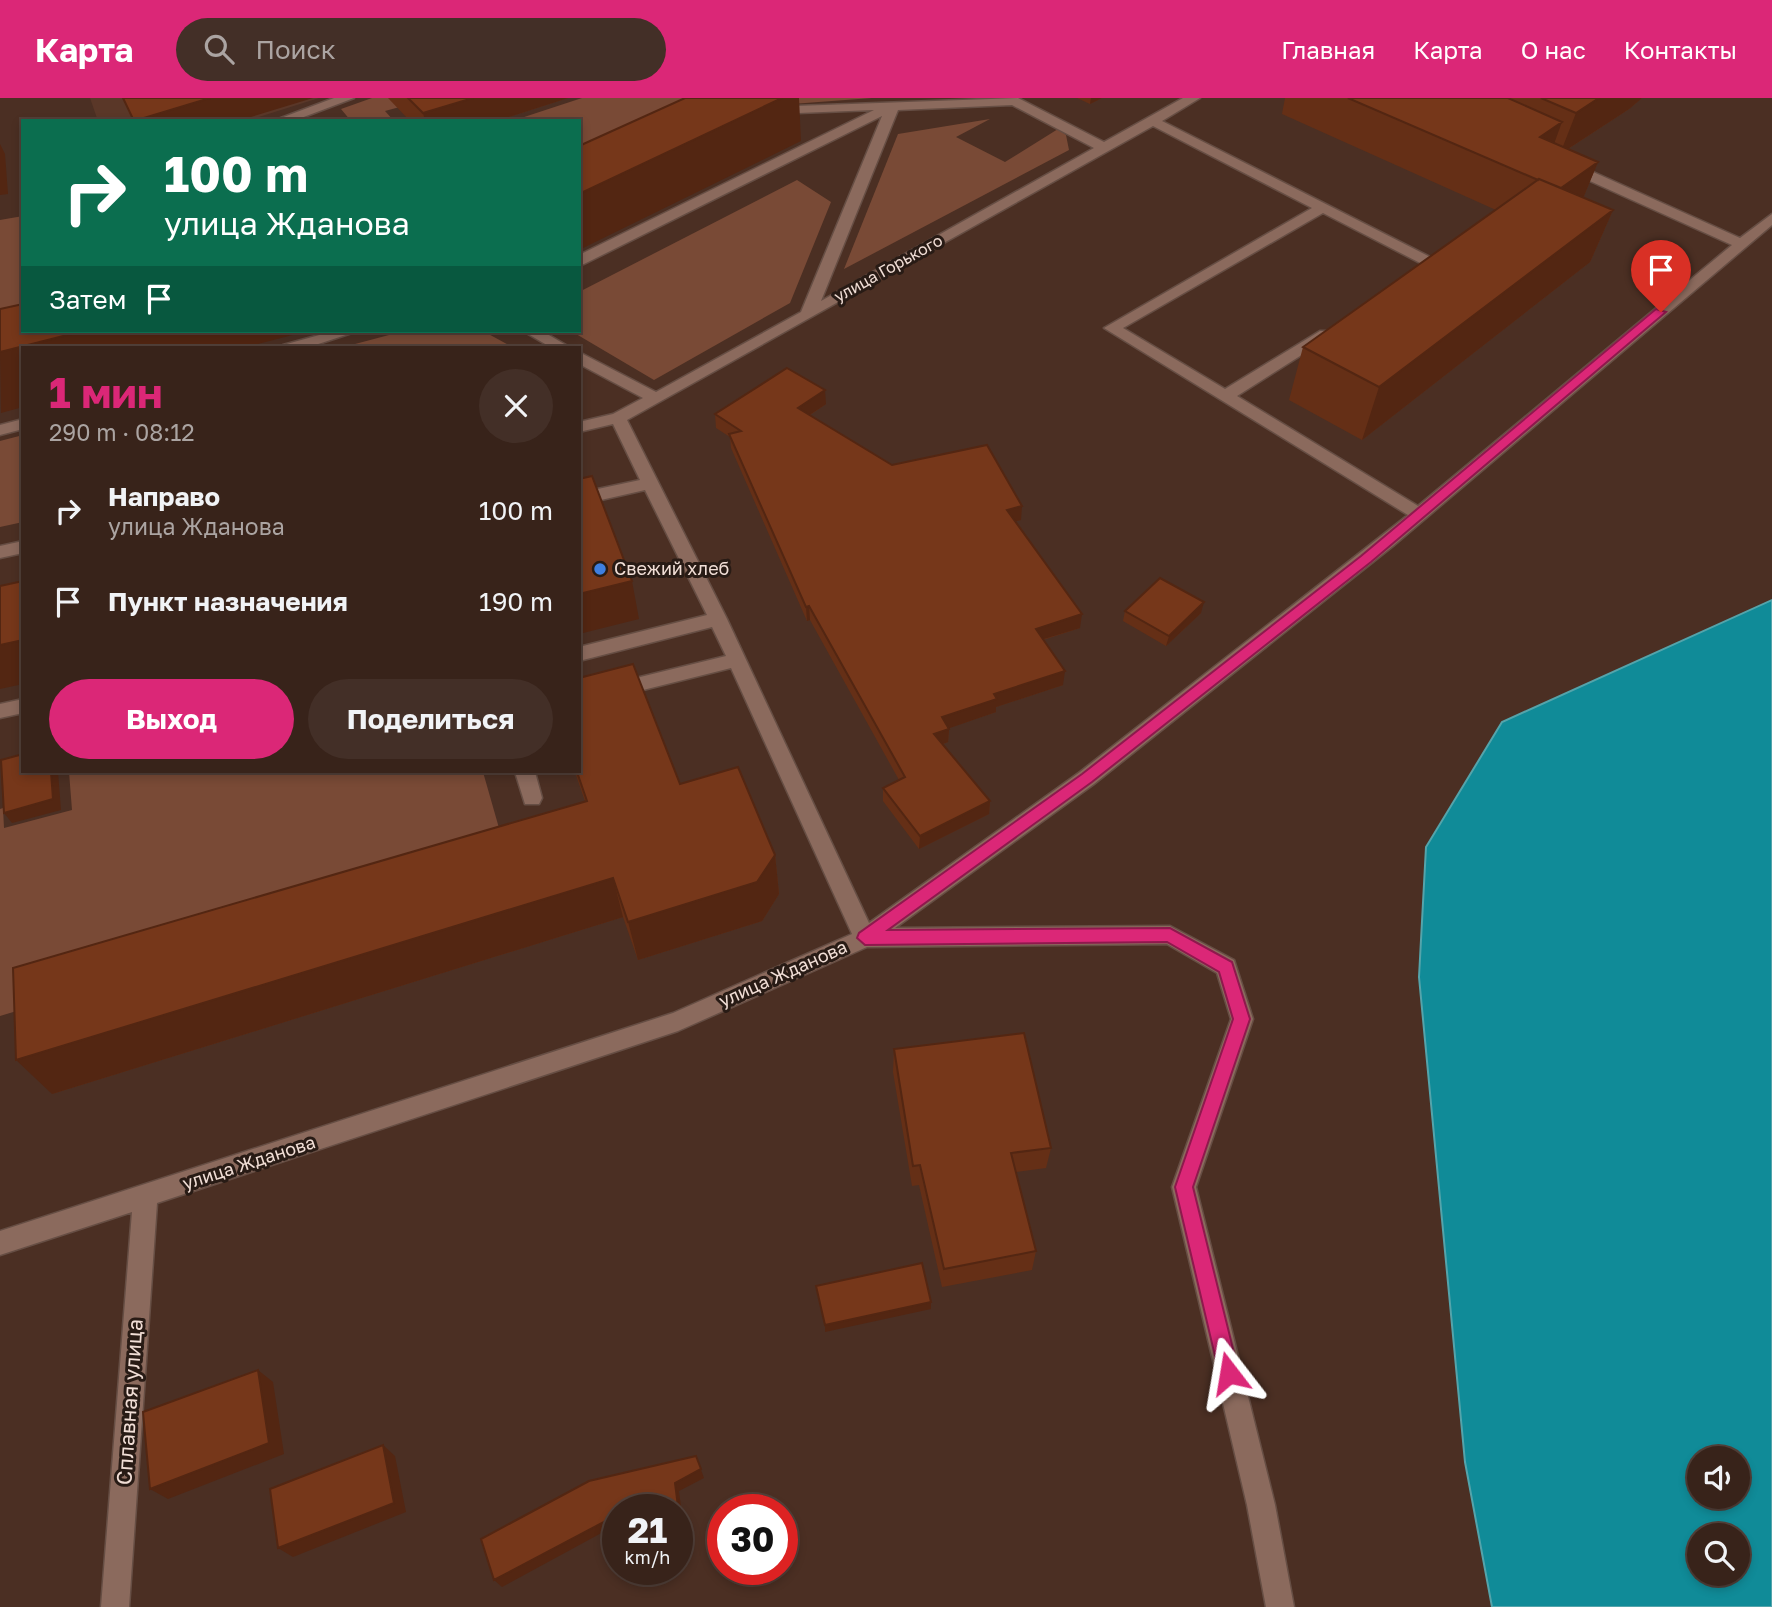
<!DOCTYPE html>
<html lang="ru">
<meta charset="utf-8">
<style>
body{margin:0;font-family:"Golos Text",sans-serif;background:#432f27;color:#f1f3f6;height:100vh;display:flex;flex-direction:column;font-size:26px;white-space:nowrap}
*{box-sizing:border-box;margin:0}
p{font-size:23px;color:#aba4a2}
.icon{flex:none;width:38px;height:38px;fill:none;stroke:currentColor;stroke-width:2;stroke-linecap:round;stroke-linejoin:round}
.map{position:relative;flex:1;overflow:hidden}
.sheet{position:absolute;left:21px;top:248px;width:560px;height:427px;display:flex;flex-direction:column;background:#38231a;border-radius:0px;box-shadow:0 4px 10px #0003,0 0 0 2px #524039}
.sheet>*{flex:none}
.guide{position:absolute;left:21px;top:21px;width:560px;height:214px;border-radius:0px;box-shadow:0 4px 10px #0003,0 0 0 2px #524039;background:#0b6e4f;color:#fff;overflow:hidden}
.controls{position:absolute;left:1687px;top:1348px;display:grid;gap:14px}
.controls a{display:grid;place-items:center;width:63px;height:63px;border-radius:50%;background:#38231a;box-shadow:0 4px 10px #0003,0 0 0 2px #524039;font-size:35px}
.speed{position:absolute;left:602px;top:1396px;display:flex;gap:14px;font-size:35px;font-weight:700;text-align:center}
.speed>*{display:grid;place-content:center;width:91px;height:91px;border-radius:50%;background:#38231a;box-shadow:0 4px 10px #0003,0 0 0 2px #524039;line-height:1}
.speed small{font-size:18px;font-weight:400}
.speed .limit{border:10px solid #d22;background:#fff;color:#111}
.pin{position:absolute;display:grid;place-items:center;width:60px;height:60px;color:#fff;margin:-72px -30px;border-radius:50% 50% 50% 0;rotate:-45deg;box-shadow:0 0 7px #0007}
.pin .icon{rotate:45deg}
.me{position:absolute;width:77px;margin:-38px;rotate:346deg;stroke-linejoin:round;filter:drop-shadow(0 0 5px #0008)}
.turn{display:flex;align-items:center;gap:24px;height:147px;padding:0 28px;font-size:32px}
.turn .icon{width:91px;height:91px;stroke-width:2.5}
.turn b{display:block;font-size:49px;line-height:60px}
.then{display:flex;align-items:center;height:66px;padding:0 28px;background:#0003;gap:14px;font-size:26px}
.round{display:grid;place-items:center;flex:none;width:74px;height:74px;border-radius:37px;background:#432f27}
.headline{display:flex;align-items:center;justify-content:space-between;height:119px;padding:0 28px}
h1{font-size:42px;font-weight:700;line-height:52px;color:#db2777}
.primary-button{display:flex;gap:14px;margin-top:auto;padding:14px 28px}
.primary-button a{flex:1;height:80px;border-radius:42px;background:#db2777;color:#fff;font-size:28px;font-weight:700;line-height:80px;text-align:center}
.primary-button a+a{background:#432f27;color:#f1f3f6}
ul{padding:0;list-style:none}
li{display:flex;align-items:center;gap:21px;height:91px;padding:0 28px}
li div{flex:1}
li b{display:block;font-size:26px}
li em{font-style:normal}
header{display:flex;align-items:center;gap:42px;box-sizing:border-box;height:98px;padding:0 35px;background:#db2777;color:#fff}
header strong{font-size:33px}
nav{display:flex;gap:38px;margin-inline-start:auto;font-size:24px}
.search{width:490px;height:63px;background:#432f27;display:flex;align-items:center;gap:18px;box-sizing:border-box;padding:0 24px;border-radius:38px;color:#aba4a2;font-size:26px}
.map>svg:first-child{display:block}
.built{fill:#5a3728}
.green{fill:#794a36}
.water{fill:#108b98;stroke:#54a4ab;stroke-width:2;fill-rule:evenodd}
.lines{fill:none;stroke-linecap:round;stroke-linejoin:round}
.minor-casing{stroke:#664e44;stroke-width:3}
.minor{fill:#8b6a5d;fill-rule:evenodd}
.wall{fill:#652f16}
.shaded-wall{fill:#532612}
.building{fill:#76371a;stroke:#532612;stroke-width:2}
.route{fill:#db2777;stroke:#8e194d;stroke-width:2}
.shop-dot{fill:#3f7fe0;stroke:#281b15;stroke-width:2.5}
.labels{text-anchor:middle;stroke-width:6;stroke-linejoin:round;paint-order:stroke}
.far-street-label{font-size:16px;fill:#f1ded6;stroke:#281b15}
.poi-label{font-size:18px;fill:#f1ded6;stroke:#281b15;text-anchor:start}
.street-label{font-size:18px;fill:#f1ded6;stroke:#281b15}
.near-street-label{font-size:21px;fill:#f1ded6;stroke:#281b15}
</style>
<header>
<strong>Карта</strong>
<div class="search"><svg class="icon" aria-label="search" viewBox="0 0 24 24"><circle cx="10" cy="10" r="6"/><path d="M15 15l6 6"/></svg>Поиск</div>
<nav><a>Главная</a><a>Карта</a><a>О нас</a><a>Контакты</a></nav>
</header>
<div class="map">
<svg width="1772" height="1509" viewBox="0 0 1772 1509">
<rect width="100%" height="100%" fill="#4b2f23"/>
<path class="built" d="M 90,0 L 319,0 L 246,23 L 98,23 Z"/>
<path class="green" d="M 372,0 L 401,0 L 407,7 L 385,13 L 394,23 L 351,23 L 341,11 Z
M 582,0 L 872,0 L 712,12 L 579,84 L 579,23 L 512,23 Z
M 990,21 L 956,39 L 1005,64 L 1058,31 L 1066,37 L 1069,52 L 844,171 L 898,36 Z
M 797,82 L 831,104 L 790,205 L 654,282 L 571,233 L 579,233 L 579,194 Z
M 23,118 L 23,222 L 0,228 L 0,122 Z
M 404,233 L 483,233 L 514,250 L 340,250 Z
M 23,337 L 23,424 L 0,429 L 0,343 Z
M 69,674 L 483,674 L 509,765 L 0,918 L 0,711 L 3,710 L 4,730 L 72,712 Z"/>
<path class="water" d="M 1772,502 L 1772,1509 L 1492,1509 L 1465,1364 L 1419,879 L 1426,749 L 1502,624 ZM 1699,1360 L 1738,1360 L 1738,1398 L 1699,1398 ZM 1699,1437 L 1738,1437 L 1738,1475 L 1699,1475 Z"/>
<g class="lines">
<defs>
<path id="minor" d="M 334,0 L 354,0 L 293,23 L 273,23 Z
M 1018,0 L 1104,44 L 1183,0 L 1200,0 L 1162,23 L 1440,164 L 1440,170 L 1425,179 L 1415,179 L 1415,173 L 1424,167 L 1323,115 L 1123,230 L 1225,291 L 1320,233 L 1330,233 L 1330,239 L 1237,298 L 1418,408 L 1732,147 L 1561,70 L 1561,64 L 1571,64 L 1740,140 L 1772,116 L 1772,127 L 1393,448 L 1094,686 L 895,830 L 1170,828 L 1234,862 L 1253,921 L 1196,1089 L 1275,1407 L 1294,1509 L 1266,1509 L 1247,1407 L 1172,1089 L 1231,921 L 1217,875 L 1167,846 L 867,849 L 678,933 L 157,1105 L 129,1509 L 101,1509 L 132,1114 L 0,1157 L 0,1133 L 673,915 L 852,836 L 731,570 L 579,608 L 579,594 L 726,558 L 712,529 L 579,563 L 579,549 L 707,517 L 645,392 L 579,407 L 579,395 L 640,382 L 613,326 L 579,334 L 579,324 L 613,316 L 643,300 L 579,266 L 579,254 L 656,294 L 801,214 L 882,18 L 584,166 L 579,167 L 579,157 L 874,12 L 773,16 L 768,15 L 768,9 ZM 1012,7 L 1094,50 L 821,203 L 898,12 ZM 1153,28 L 1312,110 L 1104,230 L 1408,417 L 1080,674 L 869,825 L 727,521 L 627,322 Z
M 334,233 L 358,233 L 306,250 L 281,250 L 283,247 Z
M 523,233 L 542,233 L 571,250 L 552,250 Z
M 23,321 L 23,331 L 0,337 L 0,327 Z
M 23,443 L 23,455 L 0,460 L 0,448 Z
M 23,601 L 23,615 L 0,620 L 0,606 Z
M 515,674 L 535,674 L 542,700 L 539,706 L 525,706 Z"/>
</defs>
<use href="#minor" class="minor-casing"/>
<use href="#minor" class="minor"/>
</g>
<path class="wall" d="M 388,0 L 568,0 L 496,23 L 410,23 Z
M 1077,0 L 1102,0 L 1090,6 Z
M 1285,0 L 1642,0 L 1629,11 L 1568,51 L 1598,64 L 1583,100 L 1613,112 L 1590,164 L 1362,342 L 1289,302 L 1303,249 L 1496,112 L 1282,16 Z
M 826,306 L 810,317 L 892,367 L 1021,422 L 1015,423 L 1080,530 L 1043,542 L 1063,587 L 996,609 L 996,614 L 949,630 L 948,644 L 943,646 L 990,703 L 989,716 L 919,751 L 883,703 L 883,690 L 899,682 L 810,522 L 807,523 L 731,350 L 730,339 L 716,330 L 715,316 Z
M 1125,513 L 1201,515 L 1166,548 L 1123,523 Z
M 575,674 L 680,686 L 775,757 L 779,796 L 762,823 L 638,862 L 623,819 L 52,996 L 585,703 Z
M 894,951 L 1051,1050 L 1046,1070 L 1016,1074 L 1036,1153 L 1032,1172 L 942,1189 L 919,1087 L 912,1088 L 893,974 Z"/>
<path class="shaded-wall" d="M 210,0 L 313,0 L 238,23 L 134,23 Z
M 473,0 L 568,0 L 496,23 L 425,23 L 423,15 Z
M 782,0 L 799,0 L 801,43 L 579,152 L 579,96 Z
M 1091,0 L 1102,0 L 1090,6 Z
M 1599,0 L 1642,0 L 1629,11 L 1560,56 L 1576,15 Z
M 1562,24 L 1547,65 L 1540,39 Z
M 0,46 L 5,56 L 8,96 L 0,97 Z
M 1598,64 L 1581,105 L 1559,91 Z
M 1613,112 L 1590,164 L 1362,342 L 1379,289 Z
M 83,233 L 308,233 L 243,250 L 23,250 L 23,309 L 1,315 L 0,254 Z
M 825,292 L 826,306 L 799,324 L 798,310 Z
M 1022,408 L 1021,422 L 1005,426 L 1007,412 Z
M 632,483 L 639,521 L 579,536 L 579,496 Z
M 1204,504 L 1201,515 L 1166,548 L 1169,538 Z
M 809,508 L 810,522 L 807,523 L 806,509 Z
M 1082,516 L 1080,530 L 1034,544 L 1036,531 Z
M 23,542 L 23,586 L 0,591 L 0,547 Z
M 1065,573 L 1063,587 L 996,609 L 996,614 L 941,633 L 942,619 L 994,596 Z
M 949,631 L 948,644 L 934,649 L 934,636 Z
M 51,674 L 58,674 L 61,712 L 12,725 L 4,715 Z
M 990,703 L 989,716 L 919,751 L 920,738 Z
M 775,757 L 779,796 L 762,823 L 638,862 L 628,824 Z
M 613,780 L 623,819 L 52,996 L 16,962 Z
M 931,1204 L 931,1211 L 825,1234 L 825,1227 Z
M 258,1272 L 273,1284 L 284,1356 L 168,1401 L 150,1391 Z
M 383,1347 L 395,1358 L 406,1414 L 293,1459 L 278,1450 Z
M 696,1358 L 704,1380 L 679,1393 L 688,1462 L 677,1464 L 675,1385 Z
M 617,1417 L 618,1426 L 502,1489 L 494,1482 Z
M 624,1472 L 645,1472 L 628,1476 Z"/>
<path class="building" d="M 123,0 L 210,0 L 134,23 Z
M 408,0 L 473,0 L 423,15 Z
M 685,0 L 782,0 L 579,96 L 579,48 Z
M 1348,0 L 1508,0 L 1562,24 L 1540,39 L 1598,64 L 1561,90 L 1539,81 L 1538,82 Z
M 1541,0 L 1599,0 L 1576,15 Z
M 1539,81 L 1613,112 L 1379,289 L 1303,249 Z
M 23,206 L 23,233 L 83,233 L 0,254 L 0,211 Z
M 787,270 L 825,292 L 798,310 L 892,367 L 987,347 L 1022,408 L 1007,412 L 1082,516 L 1036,531 L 1065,573 L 994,596 L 997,601 L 942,619 L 949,631 L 934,636 L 990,703 L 920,738 L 883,690 L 905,679 L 809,508 L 806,509 L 729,336 L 741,333 L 715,316 Z
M 592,378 L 632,483 L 579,496 L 579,381 Z
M 1160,480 L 1204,504 L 1169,538 L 1125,513 Z
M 23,483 L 23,542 L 0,547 L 0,488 Z
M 633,566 L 680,686 L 738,669 L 775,757 L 757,784 L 628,824 L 613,780 L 16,962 L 13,870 L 587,703 L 577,674 L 579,674 L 579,580 Z
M 23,656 L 23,674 L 51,674 L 53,701 L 4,715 L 1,662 Z
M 1024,935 L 1051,1050 L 1011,1055 L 1036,1153 L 944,1171 L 920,1067 L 913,1068 L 894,951 Z
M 922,1165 L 931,1204 L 825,1227 L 816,1188 Z
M 258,1272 L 269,1345 L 150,1391 L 143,1314 Z
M 383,1347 L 394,1405 L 278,1450 L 270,1391 Z
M 696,1358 L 701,1371 L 675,1385 L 684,1455 L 677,1456 L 677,1412 L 618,1412 L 618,1427 L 617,1417 L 494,1482 L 481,1441 L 589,1383 Z"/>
<path class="route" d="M 1656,211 L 1666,214 L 1371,464 L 1092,684 L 888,832 L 1170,830 L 1232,864 L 1250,921 L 1193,1089 L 1239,1275 L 1236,1282 L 1229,1285 L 1222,1282 L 1219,1275 L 1175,1089 L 1233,921 L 1219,874 L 1167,844 L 865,847 L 857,840 L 859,835 L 1082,676 L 1361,458 Z"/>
<circle class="shop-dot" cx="600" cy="471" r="7"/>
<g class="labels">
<g class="far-street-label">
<text transform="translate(888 170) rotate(-29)" y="6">улица Горького</text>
</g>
<g class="poi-label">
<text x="614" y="477">Свежий хлеб</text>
</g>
<g class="street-label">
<text transform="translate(783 876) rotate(-24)" y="6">улица Жданова</text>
<text transform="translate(249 1065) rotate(-18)" y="6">улица Жданова</text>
</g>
<g class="near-street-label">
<text transform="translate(130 1304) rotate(-86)" y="7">Сплавная улица</text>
</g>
</g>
</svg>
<div class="controls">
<a><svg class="icon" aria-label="sound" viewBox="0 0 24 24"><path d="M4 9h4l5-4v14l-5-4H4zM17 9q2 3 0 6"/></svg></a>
<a><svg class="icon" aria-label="search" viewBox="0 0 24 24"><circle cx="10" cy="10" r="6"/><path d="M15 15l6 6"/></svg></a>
</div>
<div class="speed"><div>21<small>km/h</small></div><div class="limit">30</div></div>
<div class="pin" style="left:1661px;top:214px;background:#d93025"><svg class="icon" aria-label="arrive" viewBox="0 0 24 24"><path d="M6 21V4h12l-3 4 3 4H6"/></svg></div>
<svg class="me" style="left:1229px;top:1275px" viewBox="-20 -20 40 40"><path d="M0-17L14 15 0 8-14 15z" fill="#db2777" stroke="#fff" stroke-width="4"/></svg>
<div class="guide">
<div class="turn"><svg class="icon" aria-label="right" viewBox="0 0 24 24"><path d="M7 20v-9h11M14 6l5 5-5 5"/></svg><div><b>100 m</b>улица Жданова</div></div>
<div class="then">Затем<svg class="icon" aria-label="arrive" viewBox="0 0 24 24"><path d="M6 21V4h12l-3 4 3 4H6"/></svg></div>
</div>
<section class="sheet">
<div class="headline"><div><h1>1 мин</h1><p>290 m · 08:12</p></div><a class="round"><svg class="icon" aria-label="close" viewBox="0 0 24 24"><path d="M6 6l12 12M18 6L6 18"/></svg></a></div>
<ul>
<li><svg class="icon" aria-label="right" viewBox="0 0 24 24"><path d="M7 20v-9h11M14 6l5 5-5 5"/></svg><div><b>Направо</b><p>улица Жданова</p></div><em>100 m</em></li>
<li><svg class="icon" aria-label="arrive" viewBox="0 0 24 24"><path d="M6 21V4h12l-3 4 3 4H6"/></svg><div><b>Пункт назначения</b></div><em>190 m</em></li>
</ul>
<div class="primary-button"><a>Выход</a><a>Поделиться</a></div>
</section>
</div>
